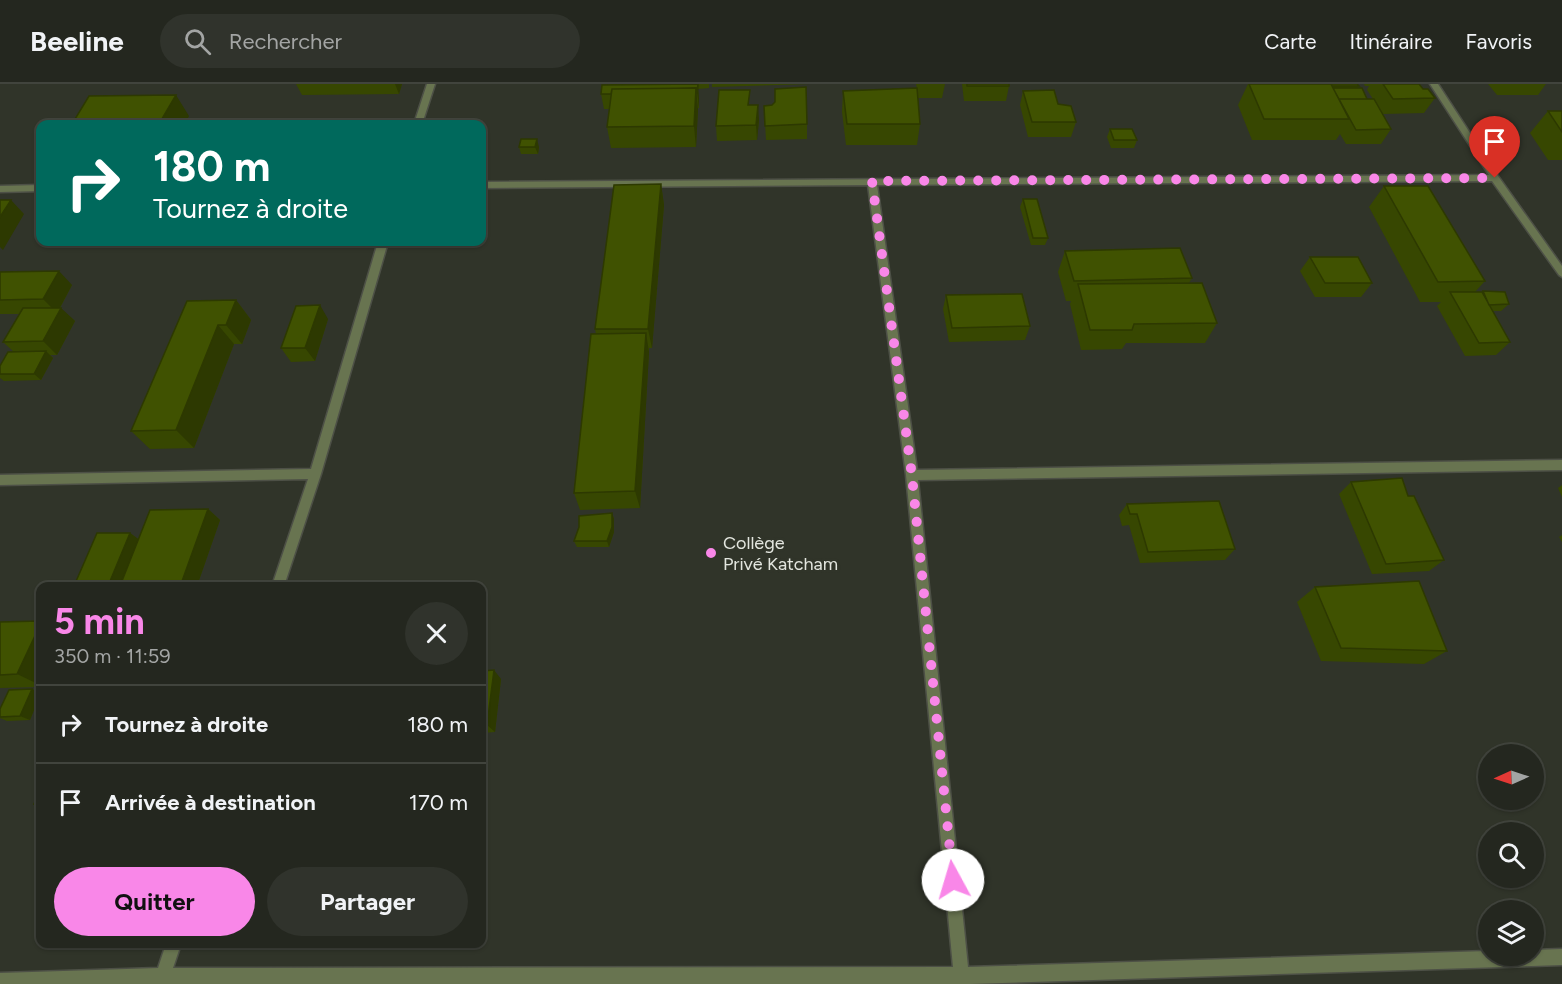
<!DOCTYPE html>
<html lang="fr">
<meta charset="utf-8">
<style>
body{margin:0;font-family:Figtree,sans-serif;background:#30332c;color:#f1f3f6;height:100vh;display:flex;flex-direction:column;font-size:22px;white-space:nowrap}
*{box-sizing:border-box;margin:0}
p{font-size:20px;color:#a3a5a4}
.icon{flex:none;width:33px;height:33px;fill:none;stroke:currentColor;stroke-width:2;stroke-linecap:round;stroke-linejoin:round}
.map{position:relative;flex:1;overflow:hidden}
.side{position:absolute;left:36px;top:498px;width:450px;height:366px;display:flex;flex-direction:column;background:#24271f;border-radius:12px;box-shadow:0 2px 4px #0004,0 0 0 2px #41443d}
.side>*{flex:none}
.banner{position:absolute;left:36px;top:36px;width:450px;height:126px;border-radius:12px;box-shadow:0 2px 4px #0004,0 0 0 2px #41443d;background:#00695c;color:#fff;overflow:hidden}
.needle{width:39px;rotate:267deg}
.fabs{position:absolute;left:1478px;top:660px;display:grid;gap:12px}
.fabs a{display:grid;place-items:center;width:66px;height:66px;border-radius:50%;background:#24271f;box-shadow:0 2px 4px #0004,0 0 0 2px #41443d;font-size:30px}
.pin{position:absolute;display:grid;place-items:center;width:51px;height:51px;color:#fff;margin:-62px -26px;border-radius:50% 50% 50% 0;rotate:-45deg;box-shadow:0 0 6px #0007}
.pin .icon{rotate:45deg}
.me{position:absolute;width:66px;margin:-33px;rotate:354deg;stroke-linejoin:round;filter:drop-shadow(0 0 4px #0008)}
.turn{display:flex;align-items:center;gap:21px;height:126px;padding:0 18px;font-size:27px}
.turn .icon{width:78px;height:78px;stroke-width:2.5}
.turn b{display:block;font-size:42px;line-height:51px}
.round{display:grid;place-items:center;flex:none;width:63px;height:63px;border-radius:32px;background:#30332c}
.headline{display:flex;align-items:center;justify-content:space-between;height:102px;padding:0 18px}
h1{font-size:36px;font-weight:700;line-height:45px;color:#f987e8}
.button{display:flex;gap:12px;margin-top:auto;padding:12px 18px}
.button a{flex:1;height:69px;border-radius:36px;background:#f987e8;color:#111;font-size:24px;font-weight:700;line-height:69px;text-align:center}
.button a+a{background:#30332c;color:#f1f3f6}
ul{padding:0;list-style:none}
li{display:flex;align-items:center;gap:18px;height:78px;padding:0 18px;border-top:2px solid #41443d}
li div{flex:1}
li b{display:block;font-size:22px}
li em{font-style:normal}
header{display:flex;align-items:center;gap:36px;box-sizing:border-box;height:84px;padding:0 30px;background:#24271f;border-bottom:2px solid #41443d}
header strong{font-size:28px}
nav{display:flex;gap:33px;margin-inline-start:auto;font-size:21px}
.search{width:420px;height:54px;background:#30332c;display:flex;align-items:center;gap:15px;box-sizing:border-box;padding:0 21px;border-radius:33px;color:#a3a5a4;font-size:22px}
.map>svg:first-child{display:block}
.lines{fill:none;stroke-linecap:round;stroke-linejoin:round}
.minor-casing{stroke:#4d5046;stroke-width:3}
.minor{fill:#687450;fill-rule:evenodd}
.wall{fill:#374701}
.shaded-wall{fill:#2d3901}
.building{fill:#405201;stroke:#2d3901;stroke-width:1.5}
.route{stroke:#f987e8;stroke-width:10;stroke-dasharray:0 18}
.poi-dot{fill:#f987e8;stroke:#303429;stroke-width:2}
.labels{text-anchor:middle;stroke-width:6;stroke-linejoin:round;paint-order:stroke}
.poi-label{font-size:18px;fill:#e3e6df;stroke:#303429;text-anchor:start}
</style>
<header>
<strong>Beeline</strong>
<div class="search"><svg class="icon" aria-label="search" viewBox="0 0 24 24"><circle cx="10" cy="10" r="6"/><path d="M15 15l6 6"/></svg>Rechercher</div>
<nav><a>Carte</a><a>Itinéraire</a><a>Favoris</a></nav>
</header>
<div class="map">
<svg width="1562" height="900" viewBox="0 0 1562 900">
<rect width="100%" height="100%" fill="#303429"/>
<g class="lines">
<defs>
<path id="minor" d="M 427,0 L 435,0 L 422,40 L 414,40 Z
M 1430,0 L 1438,0 L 1498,92 L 1562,182 L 1562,193 L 1559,191 L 1492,97 L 877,101 L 917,386 L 1562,376 L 1562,386 L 918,396 L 968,883 L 1488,867 L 1488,872 L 1533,872 L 1533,866 L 1562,865 L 1562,881 L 970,900 L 0,900 L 0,889 L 158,884 L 166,860 L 181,860 L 173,884 L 953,883 L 906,391 L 868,101 L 482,104 L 482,98 L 1489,91 Z
M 40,101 L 40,107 L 0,108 L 0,102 Z
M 378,158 L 388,158 L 321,390 L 284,502 L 272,502 L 308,395 L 0,401 L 0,391 L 311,385 Z"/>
</defs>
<use href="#minor" class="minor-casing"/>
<use href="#minor" class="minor"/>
</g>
<path class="wall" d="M 296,0 L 402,0 L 399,10 L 302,11 Z
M 610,0 L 709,0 L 709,4 L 698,5 L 699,24 L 698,24 L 696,63 L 611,64 L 607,43 L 610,25 L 604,25 L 601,10 Z
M 712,0 L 810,0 L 712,3 Z
M 916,0 L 945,0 L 942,14 L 918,14 L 920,40 L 917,61 L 846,61 L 842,28 L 843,7 L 917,4 Z
M 962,0 L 1009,0 L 1009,2 L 1006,17 L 964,17 Z
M 1248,0 L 1357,0 L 1359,2 L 1357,4 L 1367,15 L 1373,15 L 1367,6 L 1369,2 L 1365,2 L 1364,0 L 1419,0 L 1423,5 L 1435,14 L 1424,29 L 1383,30 L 1378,22 L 1391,45 L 1381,60 L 1346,60 L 1340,50 L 1336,56 L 1252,56 L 1238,21 Z
M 1488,0 L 1546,0 L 1538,11 L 1497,11 Z
M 775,5 L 807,40 L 807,55 L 766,56 L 764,22 L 772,21 L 775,18 Z
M 1023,7 L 1058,20 L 1076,38 L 1071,53 L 1028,53 L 1020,21 Z
M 751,21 L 759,36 L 757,56 L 717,57 L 716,42 Z
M 1548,27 L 1562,27 L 1562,76 L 1548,76 L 1530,49 Z
M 1110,45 L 1137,56 L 1134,64 L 1111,64 L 1107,53 Z
M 519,63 L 539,63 L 538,70 L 521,70 Z
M 661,100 L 664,121 L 652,264 L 649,264 L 649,268 L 640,424 L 580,426 L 574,409 L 596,250 L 595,245 Z
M 1384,102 L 1485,197 L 1475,208 L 1482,208 L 1483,207 L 1509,220 L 1501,227 L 1493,227 L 1510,258 L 1496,271 L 1465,272 L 1437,222 L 1441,218 L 1420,218 L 1369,123 Z
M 1023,115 L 1048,154 L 1045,161 L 1031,161 L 1020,123 Z
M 158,158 L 233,158 L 231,163 L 163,164 Z
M 1065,167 L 1192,194 L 1189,199 L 1217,239 L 1205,259 L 1126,259 L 1122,265 L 1081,266 L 1070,220 L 1071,217 L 1066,217 L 1058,188 Z
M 1310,173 L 1372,199 L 1361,213 L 1315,213 L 1300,187 Z
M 0,188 L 72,201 L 60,224 L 75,237 L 57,271 L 50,271 L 53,274 L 41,296 L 4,297 L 0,294 L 0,282 L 14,268 L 3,258 L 20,230 L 0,230 Z
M 946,211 L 1030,242 L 1025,256 L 949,258 L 943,225 Z
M 236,216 L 251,236 L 242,260 L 234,260 L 194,364 L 150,365 L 131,347 Z
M 328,235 L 315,277 L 291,278 L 281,264 Z
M 1351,398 L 1408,412 L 1444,476 L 1429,487 L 1372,490 L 1339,410 Z
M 1562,401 L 1562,413 L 1558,404 Z
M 1127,420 L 1235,465 L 1225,476 L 1140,479 L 1129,441 L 1122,442 L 1119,431 Z
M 208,425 L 220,436 L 197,502 L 74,502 L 130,449 L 138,455 Z
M 612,429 L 614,435 L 614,448 L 609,463 L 577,463 L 574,457 Z
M 1562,451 L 1562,458 L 1559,453 Z
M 1315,503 L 1447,567 L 1424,580 L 1321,577 L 1297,518 Z
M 0,538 L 40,541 L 40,603 L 0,604 Z
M 482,587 L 501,595 L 495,648 L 482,649 Z
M 32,605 L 40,609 L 40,611 L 30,636 L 7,637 L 0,634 L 0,625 Z"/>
<path class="shaded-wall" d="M 395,0 L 402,0 L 399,10 Z
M 698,0 L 699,15 L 699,24 L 697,9 Z
M 696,4 L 698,25 L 696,63 L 694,42 Z
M 176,11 L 189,32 L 185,40 L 159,40 Z
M 758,21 L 759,36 L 757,56 L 756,41 Z
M 537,55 L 539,63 L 538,70 L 535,63 Z
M 661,100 L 664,121 L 652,264 L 648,245 Z
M 11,116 L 24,130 L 3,166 L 0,163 L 0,133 Z
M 227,158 L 233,158 L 231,163 Z
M 59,187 L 72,201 L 57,229 L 43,215 Z
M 236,216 L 251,236 L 242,260 L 226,241 Z
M 320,221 L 328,235 L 315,277 L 305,264 Z
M 61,224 L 75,237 L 57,271 L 43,257 Z
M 218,241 L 234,260 L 194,364 L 176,346 Z
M 646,249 L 649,268 L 640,424 L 635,407 Z
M 46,267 L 53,274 L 41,296 L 34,290 Z
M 208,425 L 220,436 L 197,502 L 184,502 L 181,500 Z
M 612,429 L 614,435 L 614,448 L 609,463 L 607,457 Z
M 130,449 L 145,460 L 120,502 L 121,502 L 108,502 Z
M 40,541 L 40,593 L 35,593 L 40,596 L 40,601 L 17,590 Z
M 494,586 L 501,595 L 495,648 L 487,641 Z
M 32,605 L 40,609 L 40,611 L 30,636 L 20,632 Z"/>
<path class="building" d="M 698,0 L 697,9 L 696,9 L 696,4 L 612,5 L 611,10 L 601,10 L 602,1 Z
M 967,0 L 1009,0 L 1009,2 L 967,2 Z
M 1249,0 L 1331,0 L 1349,35 L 1264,35 Z
M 1331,0 L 1357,0 L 1359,2 L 1332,2 Z
M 1383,0 L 1419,0 L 1423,5 L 1428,5 L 1435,14 L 1393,15 Z
M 806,3 L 807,40 L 765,42 L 764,22 L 772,21 L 775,18 L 775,5 Z
M 696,4 L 694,42 L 607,43 L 612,5 Z
M 917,4 L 920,40 L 847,40 L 843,7 Z
M 1333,4 L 1362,4 L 1367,15 L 1339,15 Z
M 719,6 L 750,6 L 748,21 L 758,21 L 756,41 L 716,42 Z
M 1054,6 L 1058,20 L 1071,22 L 1076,38 L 1032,38 L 1023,7 Z
M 176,11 L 159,40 L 72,40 L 89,12 Z
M 1339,15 L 1374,15 L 1391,45 L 1356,46 Z
M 1548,27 L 1562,27 L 1562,48 Z
M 1110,45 L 1132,45 L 1137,56 L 1114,56 Z
M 521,55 L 537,55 L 535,63 L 519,63 Z
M 661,100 L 648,245 L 595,245 L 614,101 Z
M 1384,102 L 1428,102 L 1485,197 L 1438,198 Z
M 1023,115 L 1037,115 L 1048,154 L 1033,154 Z
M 0,116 L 11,116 L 0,133 Z
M 1180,164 L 1192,194 L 1074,197 L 1065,167 Z
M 1310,173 L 1358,173 L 1372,199 L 1325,199 Z
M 59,187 L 43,215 L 0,216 L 0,188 Z
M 1202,199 L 1217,239 L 1134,240 L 1132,246 L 1090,246 L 1078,200 Z
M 1483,207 L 1505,208 L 1509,220 L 1489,221 Z
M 1450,208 L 1482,208 L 1510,258 L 1479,259 Z
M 1022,210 L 1030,242 L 952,244 L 946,211 Z
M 236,216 L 226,241 L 218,241 L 176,346 L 131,347 L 187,217 Z
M 320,221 L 305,264 L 281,264 L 296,222 Z
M 23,224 L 61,224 L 43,257 L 3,258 Z
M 646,249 L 635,407 L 574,409 L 591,250 Z
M 46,267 L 34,290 L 0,290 L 0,282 L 8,268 Z
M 1402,394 L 1408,412 L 1414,412 L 1444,476 L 1386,480 L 1351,398 Z
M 1219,417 L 1235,465 L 1148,468 L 1137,430 L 1130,430 L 1127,420 Z
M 208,425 L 181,500 L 120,502 L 150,426 Z
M 612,429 L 612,443 L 607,457 L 574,457 L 579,443 L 579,432 Z
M 97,449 L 130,449 L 108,502 L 74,502 Z
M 1419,497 L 1447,567 L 1341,564 L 1315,503 Z
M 40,537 L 40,541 L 17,590 L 0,591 L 0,538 Z
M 40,580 L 40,593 L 35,593 Z
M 494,586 L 487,641 L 482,641 L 482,587 Z
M 32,605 L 20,632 L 0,633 L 0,625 L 9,606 Z
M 40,706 L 40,720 L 34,720 Z"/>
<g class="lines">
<path class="route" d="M 953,796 L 912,392 L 872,97 L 1495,94"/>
</g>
<circle class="poi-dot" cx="711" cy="469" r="6"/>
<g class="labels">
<g class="poi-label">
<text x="723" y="465">Collège<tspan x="723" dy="21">Privé Katcham</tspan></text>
</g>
</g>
</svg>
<div class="fabs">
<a><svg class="needle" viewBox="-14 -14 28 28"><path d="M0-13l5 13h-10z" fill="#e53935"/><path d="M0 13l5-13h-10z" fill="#a3a5a4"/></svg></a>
<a><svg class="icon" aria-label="search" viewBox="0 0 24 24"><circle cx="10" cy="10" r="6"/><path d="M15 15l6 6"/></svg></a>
<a><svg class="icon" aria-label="layers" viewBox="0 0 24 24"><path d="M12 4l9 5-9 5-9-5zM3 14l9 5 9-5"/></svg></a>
</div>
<div class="pin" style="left:1495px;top:94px;background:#d93025"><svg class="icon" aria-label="arrive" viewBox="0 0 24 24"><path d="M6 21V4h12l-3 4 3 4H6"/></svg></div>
<svg class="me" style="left:953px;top:796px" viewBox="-20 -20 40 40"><circle r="19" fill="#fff"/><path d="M0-13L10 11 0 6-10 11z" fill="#f987e8"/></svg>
<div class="banner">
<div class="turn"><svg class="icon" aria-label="right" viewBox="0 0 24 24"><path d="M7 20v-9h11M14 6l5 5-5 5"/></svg><div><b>180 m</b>Tournez à droite</div></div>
</div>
<section class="side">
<div class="headline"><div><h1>5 min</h1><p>350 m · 11:59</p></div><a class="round"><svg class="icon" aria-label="close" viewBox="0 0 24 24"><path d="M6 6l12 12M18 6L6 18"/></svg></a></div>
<ul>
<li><svg class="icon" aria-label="right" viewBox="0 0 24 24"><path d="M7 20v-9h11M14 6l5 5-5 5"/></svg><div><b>Tournez à droite</b></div><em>180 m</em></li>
<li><svg class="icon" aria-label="arrive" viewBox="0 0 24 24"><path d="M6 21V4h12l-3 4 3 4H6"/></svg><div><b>Arrivée à destination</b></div><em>170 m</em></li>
</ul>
<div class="button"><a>Quitter</a><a>Partager</a></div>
</section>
</div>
